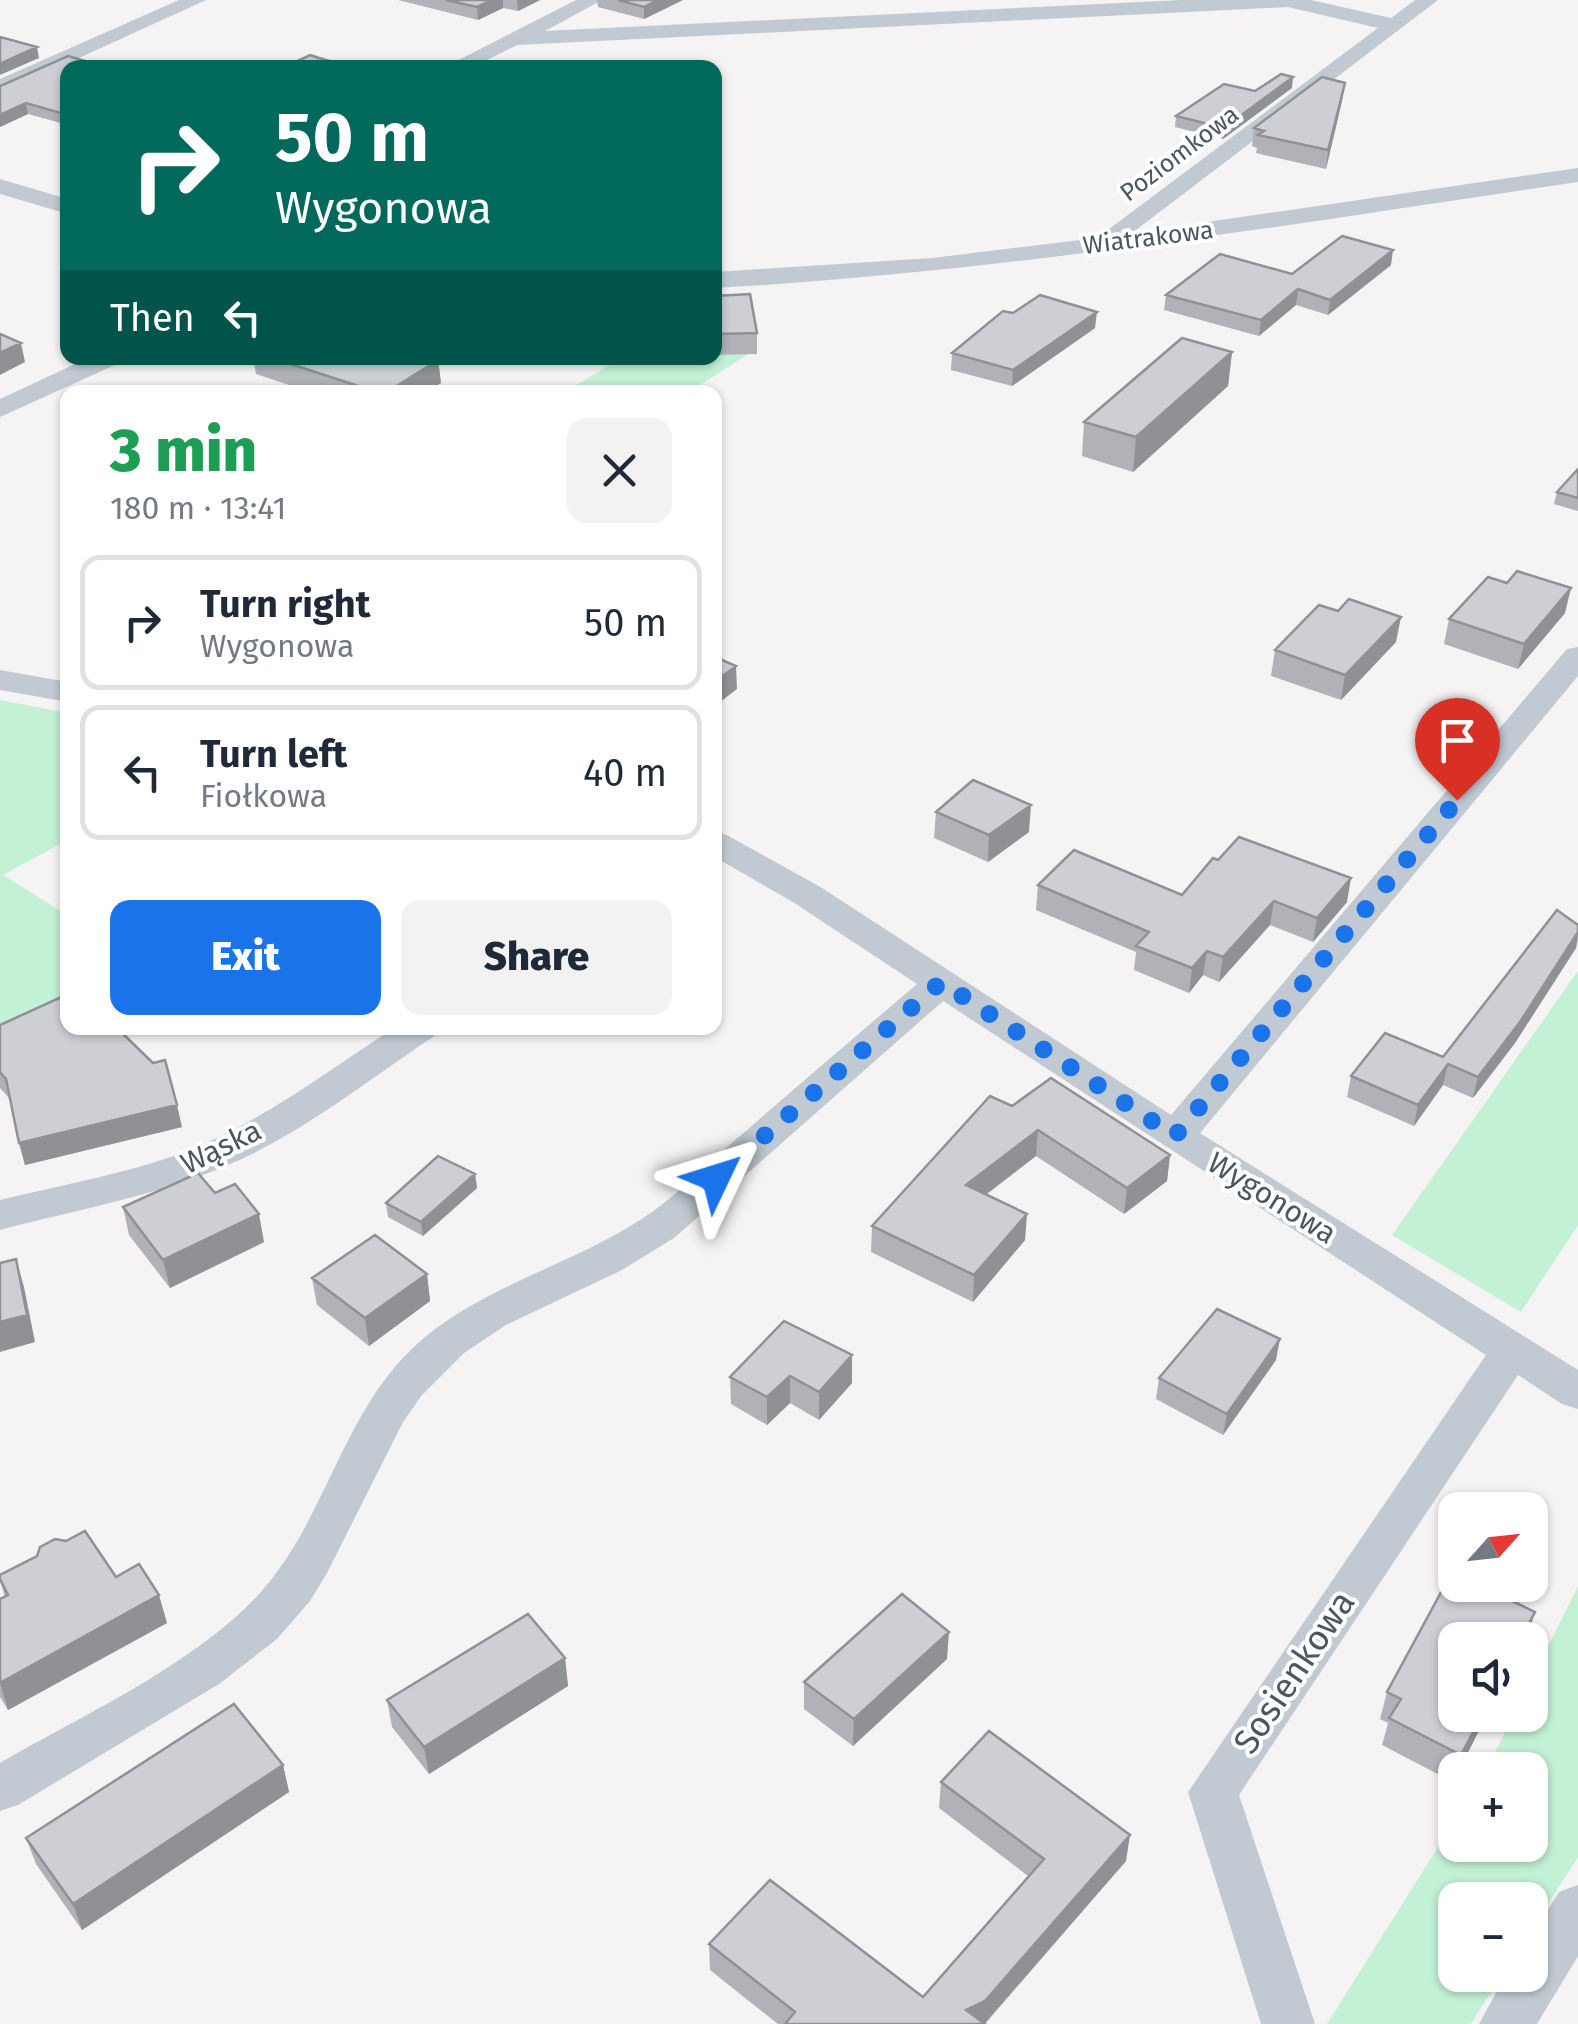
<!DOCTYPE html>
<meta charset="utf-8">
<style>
body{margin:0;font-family:"Fira Sans",sans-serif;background:#f2f2f3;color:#1f2937;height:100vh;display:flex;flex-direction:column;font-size:38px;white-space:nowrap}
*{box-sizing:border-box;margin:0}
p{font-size:32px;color:#747a83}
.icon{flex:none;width:55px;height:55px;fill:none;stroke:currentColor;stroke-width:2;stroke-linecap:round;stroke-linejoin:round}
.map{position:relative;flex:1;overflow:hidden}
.side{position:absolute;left:60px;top:385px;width:662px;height:650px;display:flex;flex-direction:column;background:#fff;border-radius:20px;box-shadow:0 2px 8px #0004}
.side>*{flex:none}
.top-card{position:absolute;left:60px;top:60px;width:662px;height:305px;border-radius:20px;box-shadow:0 2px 8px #0004;background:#00695c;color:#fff;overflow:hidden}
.needle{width:65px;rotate:63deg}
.buttons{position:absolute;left:1438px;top:1492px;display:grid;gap:20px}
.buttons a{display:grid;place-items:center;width:110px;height:110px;border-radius:20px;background:#fff;box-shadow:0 2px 8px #0004;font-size:50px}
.pin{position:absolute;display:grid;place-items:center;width:85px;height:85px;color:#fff;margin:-102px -42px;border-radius:50% 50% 50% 0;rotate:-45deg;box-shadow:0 0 10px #0007}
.pin .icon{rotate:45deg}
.me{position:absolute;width:110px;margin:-55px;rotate:49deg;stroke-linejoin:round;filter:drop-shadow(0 0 8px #0008)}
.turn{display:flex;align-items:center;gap:35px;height:210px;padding:0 50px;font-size:45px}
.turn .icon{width:130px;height:130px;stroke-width:2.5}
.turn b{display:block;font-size:70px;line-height:85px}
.then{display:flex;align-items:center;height:95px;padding:0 50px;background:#0003;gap:20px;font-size:38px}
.round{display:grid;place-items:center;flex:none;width:105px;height:105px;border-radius:20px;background:#f2f2f3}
.summary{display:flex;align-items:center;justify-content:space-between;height:170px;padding:0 50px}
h1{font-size:60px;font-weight:800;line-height:75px;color:#1e9e55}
.button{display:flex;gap:20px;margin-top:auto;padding:20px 50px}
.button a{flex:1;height:115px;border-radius:20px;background:#1a73e8;color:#fff;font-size:40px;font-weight:800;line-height:115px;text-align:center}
.button a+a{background:#f2f2f3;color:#1f2937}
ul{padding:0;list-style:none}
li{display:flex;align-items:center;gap:30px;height:135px;margin:0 20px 15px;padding:0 30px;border:5px solid #e0e1e3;border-radius:20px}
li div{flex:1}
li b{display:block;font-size:38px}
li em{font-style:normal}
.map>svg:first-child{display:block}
.green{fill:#c3f1d5}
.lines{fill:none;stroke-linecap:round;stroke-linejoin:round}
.street{fill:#c1cad2;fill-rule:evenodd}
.wall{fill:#b0b2b7}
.shaded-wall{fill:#909195}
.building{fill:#cdcfd5;stroke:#909195;stroke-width:2.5}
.route{stroke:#1a73e8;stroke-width:18;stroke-dasharray:0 32.4}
.labels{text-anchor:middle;stroke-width:8;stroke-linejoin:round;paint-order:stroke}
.far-street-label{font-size:25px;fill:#4a5661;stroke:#fff}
.street-label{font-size:30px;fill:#4a5661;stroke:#fff}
.near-street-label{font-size:35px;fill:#4a5661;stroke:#fff}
</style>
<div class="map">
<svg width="1578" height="2024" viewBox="0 0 1578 2024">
<rect width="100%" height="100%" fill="#f5f3f3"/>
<path class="green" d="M 750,353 L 689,392 L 564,392 L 615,362 Z
M 0,700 L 68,713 L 67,840 L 3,875 L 67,915 L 67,1003 L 0,1036 Z
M 1578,971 L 1578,1225 L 1521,1312 L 1392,1235 Z
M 1578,1586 L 1578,1857 L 1530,1932 L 1530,1900 L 1455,1900 L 1455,1975 L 1502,1975 L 1471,2024 L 1327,2024 L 1455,1820 L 1455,1845 L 1530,1845 L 1530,1770 L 1486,1770 L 1514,1715 L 1530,1715 L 1530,1682 Z"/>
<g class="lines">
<path class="street" d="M 179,0 L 206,0 L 0,94 L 0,79 Z
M 576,0 L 602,0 L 545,31 L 1182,0 L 1311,0 L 1391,18 L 1415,0 L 1438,0 L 1132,233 L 1578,168 L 1578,182 C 1291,224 1005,272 715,288 L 715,272 L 932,258 L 1097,238 L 1378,28 L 1288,7 L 517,45 L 471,68 L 443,68 Z
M 0,179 L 68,199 L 68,214 L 0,194 Z
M 88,358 L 121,358 L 117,364 L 0,417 L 0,399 Z
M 1578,647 L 1578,676 L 1200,1133 L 1578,1370 L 1578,1409 L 1562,1404 L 1518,1375 L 1239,1795 L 1315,2024 L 1261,2024 L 1188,1792 L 1486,1355 L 943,1001 L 674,1238 L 622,1270 L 506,1325 L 464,1353 L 422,1395 L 403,1422 L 327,1573 L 310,1601 L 277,1639 L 219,1684 L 18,1805 L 0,1811 L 0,1763 C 86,1713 214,1656 274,1576 C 329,1504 347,1408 416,1345 C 480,1287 569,1266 640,1220 C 674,1199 703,1167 733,1142 C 794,1089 856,1036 917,984 L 796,904 L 715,857 L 715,832 L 727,835 L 822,888 L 1171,1115 L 1567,649 Z
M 0,670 L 68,682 L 68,702 L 0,690 Z
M 394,1028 L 439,1028 L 433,1037 C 365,1082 299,1136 223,1167 C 152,1197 75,1210 0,1230 L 0,1200 C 65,1184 132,1173 195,1148 C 267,1118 329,1070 394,1028 Z
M 1578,1885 L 1578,1956 L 1537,2024 L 1479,2024 L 1506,1975 L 1530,1975 L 1530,1938 L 1559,1892 Z"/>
</g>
<path class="wall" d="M 398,0 L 540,0 L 518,11 L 503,8 L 478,20 Z
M 597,0 L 683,0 L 644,19 L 598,7 Z
M 68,68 L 68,125 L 28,114 L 0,127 Z
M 1292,88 L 1223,139 L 1175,127 L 1176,116 L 1255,91 Z
M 1342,101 L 1326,169 L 1256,153 L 1257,148 L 1252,146 L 1254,128 Z
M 1391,265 L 1328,315 L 1296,305 L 1259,336 L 1164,310 L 1166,295 L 1292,274 Z
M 715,296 L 757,333 L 757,354 L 715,355 Z
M 1013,313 L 1095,328 L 1012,386 L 951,370 L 952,353 Z
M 1232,352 L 1228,386 L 1133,472 L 1082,456 L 1084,422 Z
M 253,358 L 431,358 L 438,360 L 441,383 L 426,392 L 310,392 L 256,374 Z
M 1578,469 L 1578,511 L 1554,504 L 1557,492 Z
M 1565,613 L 1518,669 L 1444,644 L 1449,619 Z
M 1396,642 L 1341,700 L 1271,676 L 1275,650 Z
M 936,812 L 1029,832 L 988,862 L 934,838 Z
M 1038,885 L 1182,895 L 1347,902 L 1313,942 L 1270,925 L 1219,982 L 1203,975 L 1189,993 L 1134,970 L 1136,952 L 1036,910 Z
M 1578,925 L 1578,940 L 1576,948 L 1515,1043 L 1473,1098 L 1443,1085 L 1414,1126 L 1347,1097 L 1351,1076 L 1443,1057 Z
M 0,1025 L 182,1127 L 25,1165 L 10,1099 L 0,1088 Z
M 1012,1106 L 1170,1155 L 1167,1181 L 1124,1214 L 1036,1156 L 986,1195 L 1025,1240 L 973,1302 L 871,1252 L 872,1226 Z
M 475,1174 L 477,1188 L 423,1236 L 388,1217 L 386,1203 Z
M 123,1207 L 264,1242 L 170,1288 L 129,1235 Z
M 427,1274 L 430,1301 L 369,1346 L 317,1305 L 312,1278 Z
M 852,1355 L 852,1383 L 819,1420 L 790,1403 L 767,1425 L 731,1404 L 730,1377 Z
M 1276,1360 L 1223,1435 L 1156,1399 L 1159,1378 Z
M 37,1556 L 116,1577 L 167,1623 L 8,1710 L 0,1697 L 0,1599 L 5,1597 L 0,1581 L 0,1575 Z
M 565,1658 L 568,1686 L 429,1774 L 392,1727 L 387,1700 Z
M 947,1659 L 853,1746 L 804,1709 L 804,1682 Z
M 1387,1692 L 1455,1715 L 1487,1715 L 1459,1770 L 1455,1770 L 1455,1778 L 1453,1782 L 1382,1745 L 1388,1723 L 1380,1719 Z
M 283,1765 L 289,1792 L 82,1930 L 36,1864 L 26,1838 Z
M 941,1782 L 1126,1861 L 985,2024 L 778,2024 L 710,1970 L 709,1944 L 923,1997 L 1028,1876 L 939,1808 Z"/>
<path class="shaded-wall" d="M 492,0 L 503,0 L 503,8 L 478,20 L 477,7 Z
M 517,0 L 540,0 L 518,11 Z
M 658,0 L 683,0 L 644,19 L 644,7 Z
M 37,47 L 39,58 L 0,75 L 0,64 Z
M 1293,77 L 1292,88 L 1223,139 L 1224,128 Z
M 1345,83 L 1342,101 L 1326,169 L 1328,150 Z
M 26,103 L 28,114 L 0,127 L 0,115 Z
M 1393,250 L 1391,265 L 1328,315 L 1330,300 Z
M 1298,289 L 1296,305 L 1259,336 L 1261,320 Z
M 1097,312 L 1095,328 L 1012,386 L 1013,370 Z
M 21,343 L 25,362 L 0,375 L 0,353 Z
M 1232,352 L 1228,386 L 1133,472 L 1136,437 Z
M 438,360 L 441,383 L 426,392 L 387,392 Z
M 1571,588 L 1565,613 L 1518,669 L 1524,644 Z
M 1401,617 L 1396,642 L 1341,700 L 1345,675 Z
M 736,666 L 737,689 L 715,706 L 715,682 Z
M 1031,805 L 1029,832 L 988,862 L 989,835 Z
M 1351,878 L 1347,902 L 1313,942 L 1317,918 Z
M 1274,901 L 1270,925 L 1219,982 L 1223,957 Z
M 716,910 L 717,937 L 715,938 L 715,911 Z
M 1578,932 L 1576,948 L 1515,1043 L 1473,1098 L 1478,1077 Z
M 1207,951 L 1203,975 L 1189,993 L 1192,968 Z
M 1448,1064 L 1443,1085 L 1414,1126 L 1418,1105 Z
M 177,1105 L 182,1127 L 25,1165 L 19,1143 Z
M 1038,1130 L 1036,1156 L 964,1211 L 966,1185 Z
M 1170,1155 L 1167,1181 L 1124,1214 L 1127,1188 Z
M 475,1174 L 477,1188 L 423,1236 L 421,1222 Z
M 259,1214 L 264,1242 L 170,1288 L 163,1260 Z
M 1027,1214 L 1025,1240 L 973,1302 L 974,1275 Z
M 16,1259 L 24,1287 L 35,1342 L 0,1352 L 0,1322 Z
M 427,1274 L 430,1301 L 369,1346 L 365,1318 Z
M 1280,1339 L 1276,1360 L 1223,1435 L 1227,1414 Z
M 852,1355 L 852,1383 L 819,1420 L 819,1392 Z
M 790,1376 L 790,1403 L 767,1425 L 767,1397 Z
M 159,1595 L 167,1623 L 8,1710 L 0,1683 Z
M 1535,1612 L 1526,1640 L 1520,1640 Z
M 949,1632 L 947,1659 L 853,1746 L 854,1719 Z
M 565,1658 L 568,1686 L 429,1774 L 424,1747 Z
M 1482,1715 L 1487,1715 L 1459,1770 L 1456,1770 L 1461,1755 Z
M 283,1765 L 289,1792 L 82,1930 L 73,1904 Z
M 1130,1835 L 1126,1861 L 984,2024 L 966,2010 Z"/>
<path class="building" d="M 446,0 L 492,0 L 477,7 Z
M 618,0 L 658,0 L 644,7 Z
M 0,37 L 37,47 L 0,64 Z
M 310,55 L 319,58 L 354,68 L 283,68 Z
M 68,56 L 109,68 L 68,68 L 68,115 L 26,103 L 0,115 L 0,86 Z
M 1281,74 L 1293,77 L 1224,128 L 1176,116 L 1224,84 L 1255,91 Z
M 1322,77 L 1345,83 L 1328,150 L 1258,135 L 1264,131 L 1254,128 Z
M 1342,236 L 1393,250 L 1330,300 L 1298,289 L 1261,320 L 1166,295 L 1220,254 L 1292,274 Z
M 750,294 L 757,333 L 715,334 L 715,296 Z
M 1040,295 L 1097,312 L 1013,370 L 952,353 L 1003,311 L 1013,313 Z
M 0,334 L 21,343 L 0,353 Z
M 1182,338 L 1232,352 L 1136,437 L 1084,422 Z
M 272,358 L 431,358 L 438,360 L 387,392 L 377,392 Z
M 1578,469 L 1578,498 L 1557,492 Z
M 1517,571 L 1571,588 L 1524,644 L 1449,619 L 1488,577 L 1507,583 Z
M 1349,599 L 1401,617 L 1345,675 L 1275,650 L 1319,605 L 1338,611 Z
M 715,657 L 736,666 L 715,682 Z
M 973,780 L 1031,805 L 989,835 L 936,812 Z
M 1239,837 L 1351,878 L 1317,918 L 1274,901 L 1223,957 L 1207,951 L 1192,968 L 1136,946 L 1149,932 L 1038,885 L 1074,850 L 1182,895 L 1213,858 L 1218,860 Z
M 1557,910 L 1578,925 L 1578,932 L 1520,1022 L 1478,1077 L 1448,1064 L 1418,1105 L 1351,1076 L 1385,1033 L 1443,1057 Z
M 68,994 L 68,1028 L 117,1028 L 153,1063 L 165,1060 L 177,1105 L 19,1143 L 6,1079 L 0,1072 L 0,1025 Z
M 1051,1078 L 1170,1155 L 1127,1188 L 1038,1130 L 966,1185 L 1027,1214 L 974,1275 L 872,1226 L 990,1096 L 1012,1106 Z
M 438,1156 L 475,1174 L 421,1222 L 386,1203 Z
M 198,1173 L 215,1193 L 235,1184 L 259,1214 L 163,1260 L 123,1207 Z
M 375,1235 L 427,1274 L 365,1318 L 312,1278 Z
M 16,1259 L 27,1315 L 0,1322 L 0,1263 Z
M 1217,1309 L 1280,1339 L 1227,1414 L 1159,1378 Z
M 784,1321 L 852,1355 L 819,1392 L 790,1376 L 767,1397 L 730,1377 Z
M 85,1531 L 116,1577 L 139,1564 L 159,1595 L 0,1683 L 0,1599 L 8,1595 L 0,1579 L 0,1575 L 37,1556 L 40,1547 L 55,1539 L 66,1541 Z
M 1452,1572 L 1455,1573 L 1455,1585 L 1479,1585 L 1535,1612 L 1520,1640 L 1455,1640 L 1455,1715 L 1482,1715 L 1461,1755 L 1389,1718 L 1401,1699 L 1387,1692 Z
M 902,1594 L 949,1632 L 854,1719 L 804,1682 Z
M 528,1614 L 565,1658 L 424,1747 L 387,1700 Z
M 234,1704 L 283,1765 L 73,1904 L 26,1838 Z
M 989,1731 L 1130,1835 L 985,2001 L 966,2010 L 985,2024 L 785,2024 L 795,2012 L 709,1944 L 770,1880 L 923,1997 L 1044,1859 L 941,1782 Z"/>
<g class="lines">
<path class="route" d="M 716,1178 L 941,982 L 1175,1136 L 1457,800"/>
</g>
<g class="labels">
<g class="far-street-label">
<text transform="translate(1179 153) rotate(-37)" y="9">Poziomkowa</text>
<text transform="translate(1148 237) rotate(-7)" y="9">Wiatrakowa</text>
</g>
<g class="street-label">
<text transform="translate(221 1147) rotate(-26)" y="10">Wąska</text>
<text transform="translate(1272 1198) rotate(32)" y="10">Wygonowa</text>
</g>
<g class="near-street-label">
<text transform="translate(1294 1672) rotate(-56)" y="12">Sosienkowa</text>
</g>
</g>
</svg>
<div class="buttons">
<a><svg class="needle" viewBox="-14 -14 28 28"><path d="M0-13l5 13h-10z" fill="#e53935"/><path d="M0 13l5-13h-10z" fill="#747a83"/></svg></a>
<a><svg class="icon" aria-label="sound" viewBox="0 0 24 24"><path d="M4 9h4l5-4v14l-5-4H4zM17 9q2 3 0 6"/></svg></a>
<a>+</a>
<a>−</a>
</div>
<div class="pin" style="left:1457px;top:800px;background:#d93025"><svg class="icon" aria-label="arrive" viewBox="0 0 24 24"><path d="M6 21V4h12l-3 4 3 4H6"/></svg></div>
<svg class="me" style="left:716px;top:1178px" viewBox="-20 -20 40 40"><path d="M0-17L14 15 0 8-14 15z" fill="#1a73e8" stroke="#fff" stroke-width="4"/></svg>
<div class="top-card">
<div class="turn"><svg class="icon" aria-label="right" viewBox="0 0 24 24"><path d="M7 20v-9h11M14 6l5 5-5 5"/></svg><div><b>50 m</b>Wygonowa</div></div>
<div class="then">Then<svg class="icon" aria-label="left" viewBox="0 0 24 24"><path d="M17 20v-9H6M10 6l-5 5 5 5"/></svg></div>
</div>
<section class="side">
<div class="summary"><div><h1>3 min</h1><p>180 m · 13:41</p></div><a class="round"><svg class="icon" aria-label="close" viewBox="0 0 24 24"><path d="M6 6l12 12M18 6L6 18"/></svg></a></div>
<ul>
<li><svg class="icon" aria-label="right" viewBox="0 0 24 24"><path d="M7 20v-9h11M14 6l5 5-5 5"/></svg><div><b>Turn right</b><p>Wygonowa</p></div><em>50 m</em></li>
<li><svg class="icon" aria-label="left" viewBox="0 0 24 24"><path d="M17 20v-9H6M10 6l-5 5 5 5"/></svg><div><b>Turn left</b><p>Fiołkowa</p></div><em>40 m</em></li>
</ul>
<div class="button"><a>Exit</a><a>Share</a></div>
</section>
</div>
